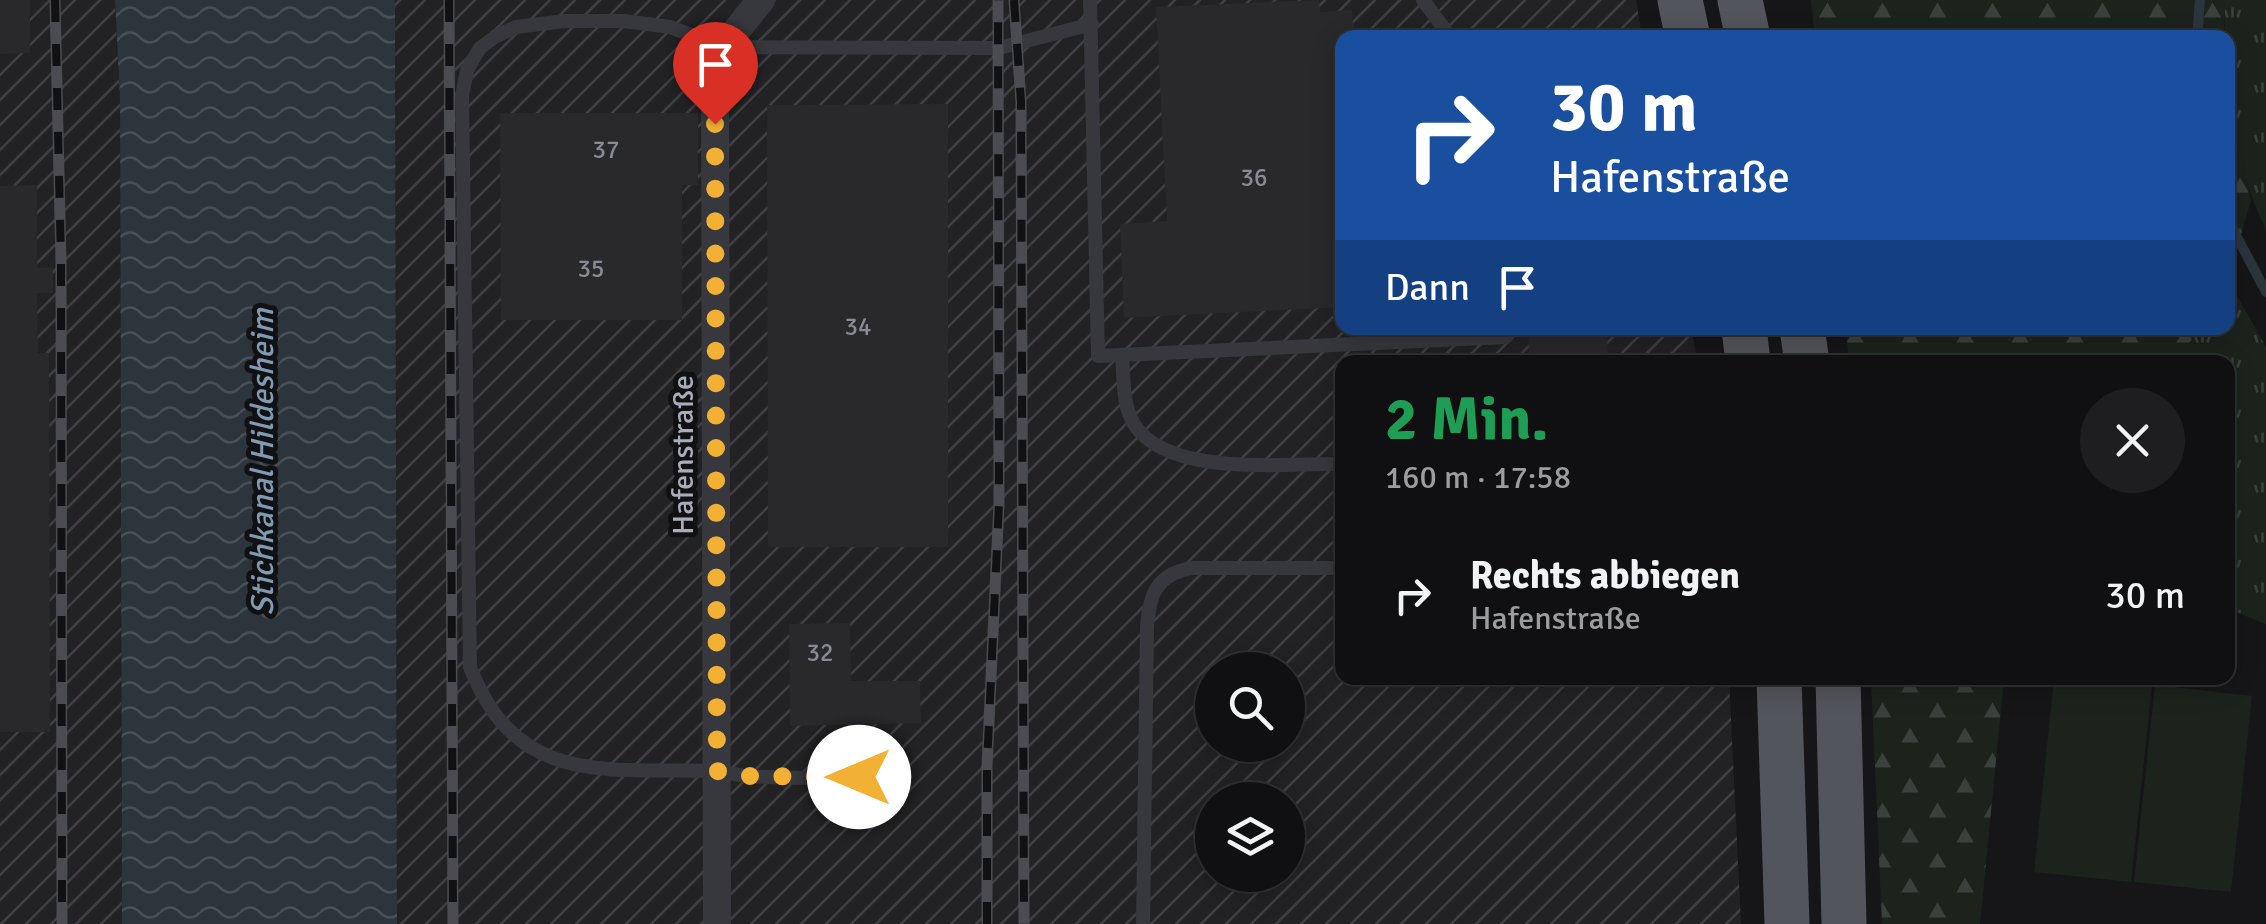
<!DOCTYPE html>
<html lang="de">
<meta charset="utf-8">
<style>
body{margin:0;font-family:Signika,sans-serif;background:#1e1e20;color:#f1f3f6;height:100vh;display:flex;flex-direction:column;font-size:38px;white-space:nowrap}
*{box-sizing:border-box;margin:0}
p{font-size:32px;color:#9c9d9f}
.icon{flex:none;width:55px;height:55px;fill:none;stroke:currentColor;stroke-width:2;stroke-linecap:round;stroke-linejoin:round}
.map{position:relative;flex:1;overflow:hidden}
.drawer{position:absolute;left:1335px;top:355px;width:900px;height:330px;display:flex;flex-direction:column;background:#101012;border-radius:20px;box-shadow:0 5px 25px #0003,0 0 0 2px #303032}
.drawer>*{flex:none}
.banner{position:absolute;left:1335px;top:30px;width:900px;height:305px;border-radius:20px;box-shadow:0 5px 25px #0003,0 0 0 2px #303032;background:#1a4fa0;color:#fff;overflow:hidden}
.buttons{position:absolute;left:1195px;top:652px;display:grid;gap:20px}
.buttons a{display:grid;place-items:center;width:110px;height:110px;border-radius:50%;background:#101012;box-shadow:0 5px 25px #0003,0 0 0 2px #303032;font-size:50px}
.pin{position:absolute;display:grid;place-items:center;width:85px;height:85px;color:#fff;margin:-102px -42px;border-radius:50% 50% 50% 0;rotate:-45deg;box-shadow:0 0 10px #0007}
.pin .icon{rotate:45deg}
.me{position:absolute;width:110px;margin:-55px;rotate:270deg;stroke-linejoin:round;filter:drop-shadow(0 0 8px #0008)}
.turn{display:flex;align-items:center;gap:35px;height:210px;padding:0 50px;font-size:45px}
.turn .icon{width:130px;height:130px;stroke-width:2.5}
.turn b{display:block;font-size:70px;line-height:85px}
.then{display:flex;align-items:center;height:95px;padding:0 50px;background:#0003;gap:20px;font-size:38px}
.round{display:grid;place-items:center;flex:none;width:105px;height:105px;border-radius:52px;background:#1e1e20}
.overview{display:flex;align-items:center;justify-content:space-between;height:170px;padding:0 50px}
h1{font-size:60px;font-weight:800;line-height:75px;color:#1e9e55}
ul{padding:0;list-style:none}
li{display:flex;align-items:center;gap:30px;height:140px;padding:0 50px}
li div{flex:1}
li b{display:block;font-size:38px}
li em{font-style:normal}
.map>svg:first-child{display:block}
.industrial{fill:url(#industrial-furrows);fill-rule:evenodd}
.grass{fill:url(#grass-tufts)}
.forest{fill:url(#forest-firs)}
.park{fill:#1c231d}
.water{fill:url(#water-waves)}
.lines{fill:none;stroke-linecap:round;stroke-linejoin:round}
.stream{stroke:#2c353c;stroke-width:10}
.building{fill:#29292c}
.lane{stroke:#37383d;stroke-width:14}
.street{stroke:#37383d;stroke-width:28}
.primary{stroke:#53555c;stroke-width:45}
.rail-casing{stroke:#4a4c52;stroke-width:11}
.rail{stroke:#111113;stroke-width:8;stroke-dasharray:22;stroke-linecap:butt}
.route{stroke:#f2b134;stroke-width:18;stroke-dasharray:0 32.4}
.labels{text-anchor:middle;stroke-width:10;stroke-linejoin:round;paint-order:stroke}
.number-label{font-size:25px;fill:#888b94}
.street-label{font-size:30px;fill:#a8adb8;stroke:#111113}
.water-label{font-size:32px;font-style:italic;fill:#7f9bb3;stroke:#111113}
</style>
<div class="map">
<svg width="2266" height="924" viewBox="0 0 2266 924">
<defs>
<pattern id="industrial-furrows" width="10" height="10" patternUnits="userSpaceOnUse" patternTransform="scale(2.5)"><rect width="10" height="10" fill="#222225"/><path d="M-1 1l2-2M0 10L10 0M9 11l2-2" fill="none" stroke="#3f3f43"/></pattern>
<pattern id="grass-tufts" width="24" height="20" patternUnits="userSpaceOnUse" patternTransform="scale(2.5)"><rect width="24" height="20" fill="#1c231d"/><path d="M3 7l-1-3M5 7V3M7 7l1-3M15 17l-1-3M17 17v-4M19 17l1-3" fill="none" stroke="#3a403c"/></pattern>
<pattern id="forest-firs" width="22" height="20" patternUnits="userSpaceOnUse" patternTransform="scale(2.5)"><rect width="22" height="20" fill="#1c231d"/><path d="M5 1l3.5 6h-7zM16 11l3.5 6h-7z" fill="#3a403c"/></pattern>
<pattern id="water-waves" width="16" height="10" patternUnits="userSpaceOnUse" patternTransform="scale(2.5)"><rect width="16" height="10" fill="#2c353c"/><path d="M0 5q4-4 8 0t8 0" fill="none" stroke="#485056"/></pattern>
</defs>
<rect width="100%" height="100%" fill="#161618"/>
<path class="industrial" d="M 0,0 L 115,0 L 120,101 L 122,924 L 0,924 Z
M 395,0 L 1636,0 L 1642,37 L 1342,38 L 1342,328 L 1692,328 L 1697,362 L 1342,362 L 1342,678 L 1729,678 L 1741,924 L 397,924 ZM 1212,670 L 1288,670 L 1288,745 L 1212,745 ZM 1212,800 L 1288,800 L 1288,875 L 1212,875 Z"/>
<path class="grass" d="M 2225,0 L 2266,0 L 2266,229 C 2230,157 2223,75 2225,0 Z
M 2228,280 L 2266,347 L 2266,624 L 2228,609 L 2228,362 L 2177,362 L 2199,328 L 2228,328 Z"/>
<path class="forest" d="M 1811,0 L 2225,0 L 2224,37 L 1815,37 Z
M 2228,90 L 2230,121 L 2251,200 L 2228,280 Z
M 1846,328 L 2199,328 L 2177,362 L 1849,362 Z
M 1871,678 L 2004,678 L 1980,924 L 1882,924 Z"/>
<path class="park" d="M 2054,678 L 2152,685 L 2131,882 L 2034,872 Z
M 2155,685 L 2252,696 L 2231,892 L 2134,882 Z"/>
<path class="water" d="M 115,0 L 395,0 L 397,924 L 122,924 L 120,101 Z"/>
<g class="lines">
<path class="stream" d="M 2197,38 L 2200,0
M 2228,220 L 2266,292"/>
</g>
<path class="building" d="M 0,0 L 30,0 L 30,53 L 0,54 Z
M 1319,0 L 1320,12 L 1352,10 L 1354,38 L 1342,38 L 1342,307 L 1124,318 L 1120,224 L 1167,221 L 1156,7 Z
M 948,104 L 948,547 L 768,547 L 767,105 Z
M 500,113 L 698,113 L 698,185 L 682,185 L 682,320 L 501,320 Z
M 37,185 L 37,268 L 53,267 L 53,293 L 37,293 L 38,353 L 49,353 L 50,732 L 0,732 L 0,186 Z
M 1528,328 L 1607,328 L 1608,362 L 1529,362 Z
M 850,623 L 851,681 L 920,681 L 921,723 L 790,726 L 789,624 Z"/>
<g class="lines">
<path class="lane" d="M 1090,0 L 1098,356 L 1506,337 L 1506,328
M 1423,0 L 1451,38
M 1122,355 C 1124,378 1122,404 1134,424 C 1168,478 1286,463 1342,464
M 896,777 C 848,777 798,780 750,776 C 738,776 725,771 713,771 C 605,768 517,787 470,667 L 462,96 L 467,70 L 480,48 L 496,36 L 516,27 L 565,21 L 624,21 L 670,27 L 723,47 L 999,48 L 1092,24
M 1143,924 L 1147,628 C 1149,594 1157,574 1192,568 L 1342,568"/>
<path class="street" d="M 717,924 L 715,86 L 723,47 L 761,0"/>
<path class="primary" d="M 1680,0 L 1688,38
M 1740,0 L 1748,38
M 1744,328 L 1748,362
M 1802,328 L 1807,362
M 1779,678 L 1787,924
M 1838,678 L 1844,924"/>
<defs>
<path id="rail" d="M 55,0 L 61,262 L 62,924
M 449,0 L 453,924
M 1014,0 L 1021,102 L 1024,924
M 987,924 L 987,766 L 999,503 L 998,0"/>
</defs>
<use href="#rail" class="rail-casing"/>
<use href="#rail" class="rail"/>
</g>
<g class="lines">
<path class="route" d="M 715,124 L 717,771 L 749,776 L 859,777"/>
</g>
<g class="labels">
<g class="number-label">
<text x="606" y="158">37</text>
<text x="1254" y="186">36</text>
<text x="591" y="277">35</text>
<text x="858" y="335">34</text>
<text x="820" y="661">32</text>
</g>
<g class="street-label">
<text transform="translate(683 455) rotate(-90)" y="10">Hafenstraße</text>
</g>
<g class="water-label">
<text transform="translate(262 462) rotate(-90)" y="11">Stichkanal Hildesheim</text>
</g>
</g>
</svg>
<div class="buttons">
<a><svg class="icon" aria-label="search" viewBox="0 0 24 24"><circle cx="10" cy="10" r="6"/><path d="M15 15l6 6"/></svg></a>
<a><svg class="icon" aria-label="layers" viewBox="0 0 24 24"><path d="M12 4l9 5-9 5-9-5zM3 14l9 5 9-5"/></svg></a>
</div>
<div class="pin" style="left:715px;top:124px;background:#d93025"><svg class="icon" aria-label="arrive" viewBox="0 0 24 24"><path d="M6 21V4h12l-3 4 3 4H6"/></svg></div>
<svg class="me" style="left:859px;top:777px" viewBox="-20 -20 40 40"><circle r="19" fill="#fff"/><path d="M0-13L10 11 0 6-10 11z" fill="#f2b134"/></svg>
<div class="banner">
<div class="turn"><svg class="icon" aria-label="right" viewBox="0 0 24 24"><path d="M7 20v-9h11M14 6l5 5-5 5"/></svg><div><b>30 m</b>Hafenstraße</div></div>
<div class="then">Dann<svg class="icon" aria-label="arrive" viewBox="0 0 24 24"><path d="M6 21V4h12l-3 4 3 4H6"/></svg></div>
</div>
<section class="drawer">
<div class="overview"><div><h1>2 Min.</h1><p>160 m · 17:58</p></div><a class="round"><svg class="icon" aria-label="close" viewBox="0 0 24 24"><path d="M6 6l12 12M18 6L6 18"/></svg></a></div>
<ul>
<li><svg class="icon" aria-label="right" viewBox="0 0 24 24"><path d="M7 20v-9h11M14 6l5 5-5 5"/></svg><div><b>Rechts abbiegen</b><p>Hafenstraße</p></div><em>30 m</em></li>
</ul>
</section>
</div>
